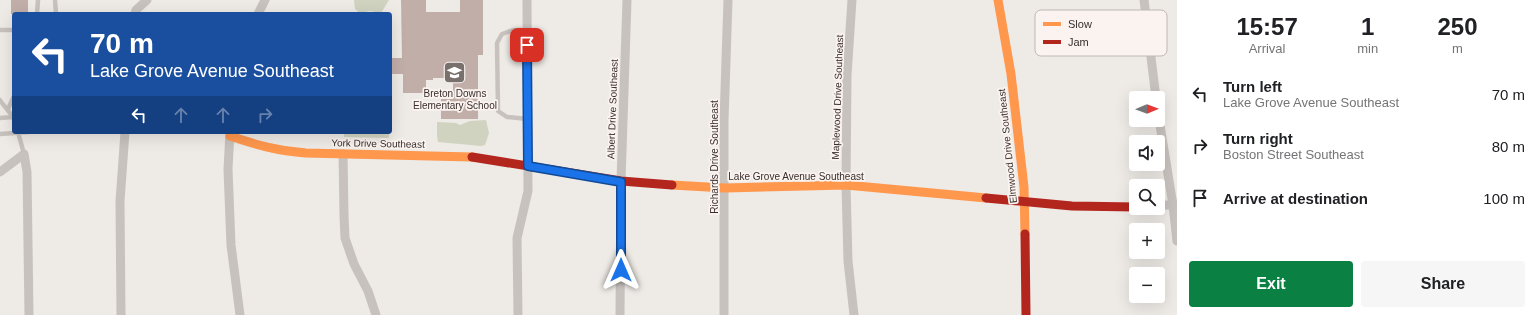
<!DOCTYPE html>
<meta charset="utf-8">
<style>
body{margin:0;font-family:Arial,sans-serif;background:#f6f6f6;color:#202124;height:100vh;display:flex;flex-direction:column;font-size:15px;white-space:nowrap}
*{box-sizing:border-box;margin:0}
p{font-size:13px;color:#757577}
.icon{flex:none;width:22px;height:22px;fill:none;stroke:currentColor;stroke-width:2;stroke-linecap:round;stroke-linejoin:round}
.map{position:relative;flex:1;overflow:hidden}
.sheet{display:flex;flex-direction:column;background:#fff;width:360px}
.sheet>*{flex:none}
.banner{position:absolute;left:12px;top:12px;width:380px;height:122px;border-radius:4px;box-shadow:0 4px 16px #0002;background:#1a4fa0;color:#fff;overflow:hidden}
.needle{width:26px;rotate:89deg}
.fabs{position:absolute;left:1129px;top:91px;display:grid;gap:8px}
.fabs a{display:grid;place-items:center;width:36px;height:36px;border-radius:4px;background:#fff;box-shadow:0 4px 16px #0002;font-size:20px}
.pin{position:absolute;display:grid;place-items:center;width:34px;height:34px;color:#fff;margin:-17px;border-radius:8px;box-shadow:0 2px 6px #0006}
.me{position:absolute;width:44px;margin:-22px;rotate:0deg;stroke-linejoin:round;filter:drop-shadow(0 0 3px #0008)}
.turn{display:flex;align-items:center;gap:14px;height:84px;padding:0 12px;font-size:18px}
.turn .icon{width:52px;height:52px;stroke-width:2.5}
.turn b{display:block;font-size:28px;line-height:34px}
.lanes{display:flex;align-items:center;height:38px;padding:0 12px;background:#0003;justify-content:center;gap:20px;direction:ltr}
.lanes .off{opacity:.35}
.eta{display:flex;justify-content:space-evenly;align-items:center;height:68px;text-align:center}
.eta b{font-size:24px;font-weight:800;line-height:28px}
.primary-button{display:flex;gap:8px;margin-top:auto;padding:8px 12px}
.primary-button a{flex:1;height:46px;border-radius:4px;background:#0b8043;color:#fff;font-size:16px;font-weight:800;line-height:46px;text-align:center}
.primary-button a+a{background:#f6f6f6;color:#202124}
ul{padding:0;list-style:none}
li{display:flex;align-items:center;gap:12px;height:52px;padding:0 12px}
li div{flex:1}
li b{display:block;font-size:15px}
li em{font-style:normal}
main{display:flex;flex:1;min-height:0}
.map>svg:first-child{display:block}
.green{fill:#d1d3c1}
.building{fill:#c1aea9}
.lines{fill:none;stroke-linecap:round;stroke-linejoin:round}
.lane{stroke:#c8c2be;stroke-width:4.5}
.street{stroke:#c8c2be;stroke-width:9}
.slow{stroke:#ff974d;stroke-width:9}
.jam{stroke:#b3261e;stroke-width:9}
.route-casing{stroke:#114b97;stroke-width:10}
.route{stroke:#1a73e8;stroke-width:7}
.labels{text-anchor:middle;stroke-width:3.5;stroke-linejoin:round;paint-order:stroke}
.poi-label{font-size:10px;fill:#392f2c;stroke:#faf3ef}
.street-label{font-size:10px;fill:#392f2c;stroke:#faf3ef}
.key{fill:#faf3ef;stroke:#c0b8b4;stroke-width:1}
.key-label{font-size:11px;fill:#392f2c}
</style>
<main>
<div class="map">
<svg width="1177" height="315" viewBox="0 0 1177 315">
<rect width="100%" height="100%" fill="#eeeae6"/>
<path class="green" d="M 354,0 L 389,0 L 381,13 L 377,14 C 371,9 367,11 361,14 L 355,9 Z
M 486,120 L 489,133 L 485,145 L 481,146 L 438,142 L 437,136 L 437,122 L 456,123 L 460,125 L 470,121 Z
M 344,132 L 389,132 L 389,138 L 344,137 Z"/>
<path class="building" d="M 11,0 L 28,0 L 28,14 L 11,14 Z
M 401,0 L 426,0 L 426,12 L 460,12 L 460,0 L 483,0 L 483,55 L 478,55 L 478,119 L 441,119 L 441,99 L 453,99 L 453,78 L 433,78 L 433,80 L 426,80 L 426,93 L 403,93 L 403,74 L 390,74 L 390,58 L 402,58 Z"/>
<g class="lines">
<path class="lane" d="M 55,0 L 56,14
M 37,14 L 38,0
M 0,30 L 14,30
M 527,30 L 513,30 L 502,34 L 497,43 L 498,111 L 507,117 L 528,119
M 0,100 C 4,107 11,112 14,120
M 8,109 L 14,96
M 0,118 L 13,117
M 18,132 L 24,154
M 0,134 L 29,132"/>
<path class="street" d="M 852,0 L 847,75 L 846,185 L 848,261 L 854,315
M 1144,0 L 1156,98
M 135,14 L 136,10 L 147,0
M 258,14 L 265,0
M 1158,113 L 1173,205 L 1177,241
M 230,132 L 228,169 L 231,245 L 240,315
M 343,154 L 344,216 L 345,238 L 354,264 L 368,291 L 376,315
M 0,172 L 24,154 L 27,172 L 29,315
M 1158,206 L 1177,204
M 121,315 L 120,201 L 125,132
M 518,315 L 517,238 L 528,191 L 527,0
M 620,315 L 621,181 L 627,0
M 724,315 L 724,121 L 728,0"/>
<path class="slow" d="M 998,0 L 1011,74 L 1024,187 L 1025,234
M 230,136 C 257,145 277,151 306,153 L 472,157
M 672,185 L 725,188 L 846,185 L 986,198"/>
<path class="jam" d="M 472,157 L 621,181 L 672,185
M 986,198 L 1072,206 L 1136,207
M 1025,234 L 1026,315"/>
</g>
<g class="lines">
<defs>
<path id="route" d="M 527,45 L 528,166 L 621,182 L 621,270"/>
</defs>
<use href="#route" class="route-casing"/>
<use href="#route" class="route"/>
</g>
<defs>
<symbol id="school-square" viewBox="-11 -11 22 22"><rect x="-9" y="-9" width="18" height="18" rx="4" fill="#78706d" stroke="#faf3ef"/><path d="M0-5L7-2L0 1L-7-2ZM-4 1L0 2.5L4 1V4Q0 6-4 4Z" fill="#fff"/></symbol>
</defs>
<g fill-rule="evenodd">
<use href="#school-square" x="442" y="60" width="25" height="25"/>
</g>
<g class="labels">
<g class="poi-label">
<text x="455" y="97">Breton Downs<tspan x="455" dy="12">Elementary School</tspan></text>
</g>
<g class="street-label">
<text transform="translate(837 97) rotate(-88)" y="4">Maplewood Drive Southeast</text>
<text transform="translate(612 109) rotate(-88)" y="4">Albert Drive Southeast</text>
<text transform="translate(378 143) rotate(1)" y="4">York Drive Southeast</text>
<text transform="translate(1007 146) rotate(-96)" y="4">Elmwood Drive Southeast</text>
<text transform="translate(714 157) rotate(-90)" y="4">Richards Drive Southeast</text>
<text x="796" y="180">Lake Grove Avenue Southeast</text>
</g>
</g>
<rect x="1035" y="10" width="132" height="46" rx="6" class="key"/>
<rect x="1043" y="22" width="18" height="4" fill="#ff974d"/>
<rect x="1043" y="40" width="18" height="4" fill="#b3261e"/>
<g class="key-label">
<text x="1068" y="28">Slow</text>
<text x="1068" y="46">Jam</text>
</g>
</svg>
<div class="fabs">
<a><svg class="needle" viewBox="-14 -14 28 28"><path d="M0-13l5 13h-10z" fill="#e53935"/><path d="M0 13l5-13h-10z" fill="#757577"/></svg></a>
<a><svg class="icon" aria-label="sound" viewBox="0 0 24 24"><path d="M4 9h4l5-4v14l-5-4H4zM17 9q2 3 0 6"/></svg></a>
<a><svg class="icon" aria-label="search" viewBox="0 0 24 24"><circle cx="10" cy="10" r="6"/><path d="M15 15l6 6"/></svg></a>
<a>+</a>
<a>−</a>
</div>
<div class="pin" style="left:527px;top:45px;background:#d93025"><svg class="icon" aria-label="arrive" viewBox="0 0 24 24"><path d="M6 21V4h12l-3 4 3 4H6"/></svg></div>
<svg class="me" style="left:621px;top:270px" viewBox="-20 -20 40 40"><path d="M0-17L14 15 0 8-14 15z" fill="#1a73e8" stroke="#fff" stroke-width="4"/></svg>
<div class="banner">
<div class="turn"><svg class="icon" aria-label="left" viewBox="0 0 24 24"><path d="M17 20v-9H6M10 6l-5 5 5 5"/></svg><div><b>70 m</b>Lake Grove Avenue Southeast</div></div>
<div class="lanes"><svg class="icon" aria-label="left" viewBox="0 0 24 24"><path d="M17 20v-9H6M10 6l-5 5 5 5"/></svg><svg class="icon off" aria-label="ahead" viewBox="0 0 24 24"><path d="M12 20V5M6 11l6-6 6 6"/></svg><svg class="icon off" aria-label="ahead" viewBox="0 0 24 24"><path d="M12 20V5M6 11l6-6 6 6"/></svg><svg class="icon off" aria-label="right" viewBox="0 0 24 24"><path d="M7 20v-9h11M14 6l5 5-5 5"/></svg></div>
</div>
</div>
<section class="sheet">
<div class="eta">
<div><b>15:57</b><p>Arrival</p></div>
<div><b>1</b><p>min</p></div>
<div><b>250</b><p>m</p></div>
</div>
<ul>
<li><svg class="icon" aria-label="left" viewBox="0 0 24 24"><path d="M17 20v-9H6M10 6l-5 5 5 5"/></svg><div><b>Turn left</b><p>Lake Grove Avenue Southeast</p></div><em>70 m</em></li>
<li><svg class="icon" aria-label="right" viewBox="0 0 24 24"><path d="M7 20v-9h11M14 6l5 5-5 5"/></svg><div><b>Turn right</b><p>Boston Street Southeast</p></div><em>80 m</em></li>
<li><svg class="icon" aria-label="arrive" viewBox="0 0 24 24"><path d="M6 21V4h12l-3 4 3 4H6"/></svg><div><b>Arrive at destination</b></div><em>100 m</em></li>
</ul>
<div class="primary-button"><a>Exit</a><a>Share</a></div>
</section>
</main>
